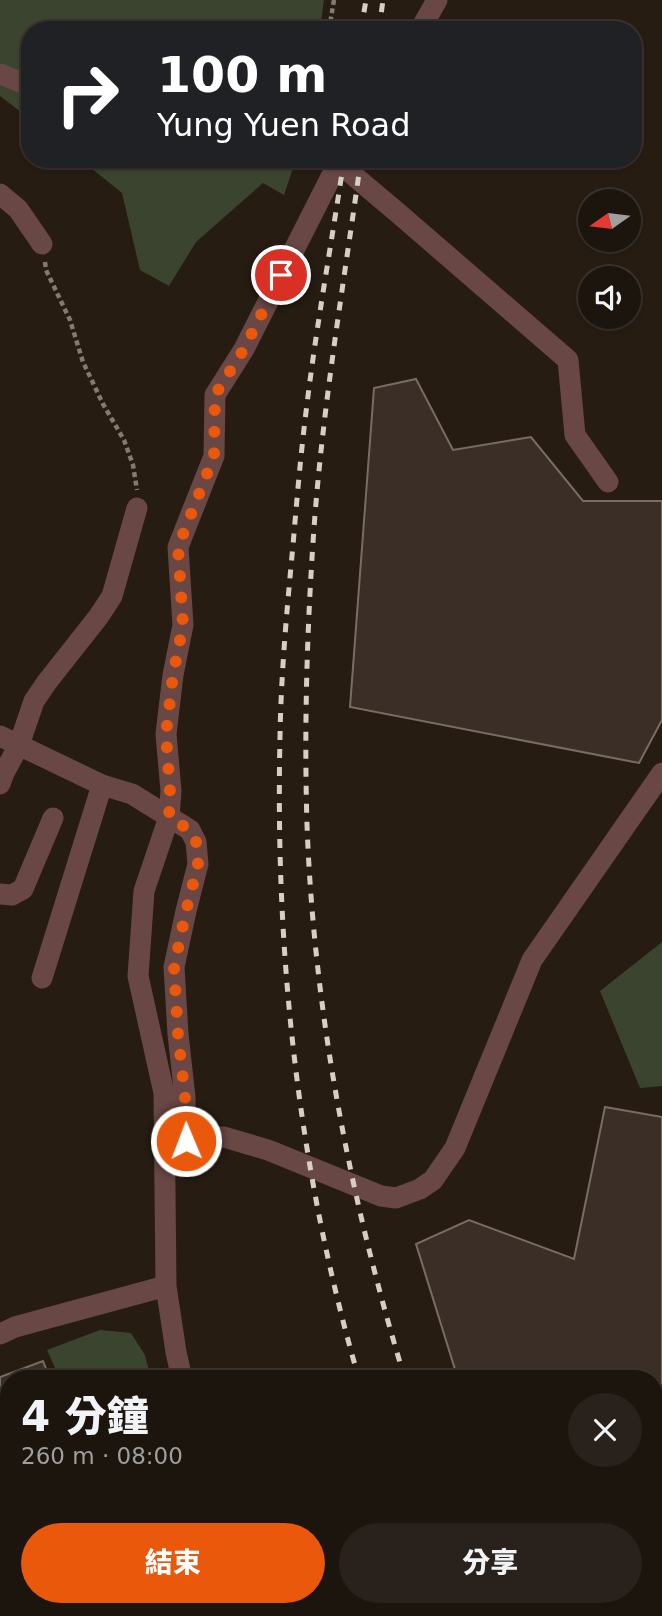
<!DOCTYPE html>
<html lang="zh-TW">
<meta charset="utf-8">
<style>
body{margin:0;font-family:"DejaVu Sans","Noto Sans TC",sans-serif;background:#29221c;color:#f1f3f6;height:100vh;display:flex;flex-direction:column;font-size:26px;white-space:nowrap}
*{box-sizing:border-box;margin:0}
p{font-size:23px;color:#a09f9e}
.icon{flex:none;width:38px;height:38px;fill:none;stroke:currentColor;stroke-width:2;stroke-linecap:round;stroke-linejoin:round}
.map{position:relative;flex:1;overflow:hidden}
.drawer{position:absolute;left:0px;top:1370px;width:663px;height:247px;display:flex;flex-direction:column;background:#1c150e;border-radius:28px 28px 0 0;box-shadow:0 2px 5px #0004,0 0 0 2px #3a342e}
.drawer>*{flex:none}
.top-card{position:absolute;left:21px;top:21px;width:621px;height:147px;border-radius:28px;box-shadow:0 2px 5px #0004,0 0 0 2px #3a342e;background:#202124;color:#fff;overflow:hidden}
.needle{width:46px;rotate:256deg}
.controls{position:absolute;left:578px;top:189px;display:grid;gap:14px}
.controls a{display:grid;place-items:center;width:63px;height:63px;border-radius:50%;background:#1c150e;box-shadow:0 2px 5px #0004,0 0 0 2px #3a342e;font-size:35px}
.pin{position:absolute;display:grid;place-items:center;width:60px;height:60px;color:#fff;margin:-30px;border:4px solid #fff;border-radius:50%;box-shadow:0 2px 7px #0007}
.me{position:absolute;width:77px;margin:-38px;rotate:359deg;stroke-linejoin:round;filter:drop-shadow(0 0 5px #0008)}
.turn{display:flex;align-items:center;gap:24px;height:147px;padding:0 21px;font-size:32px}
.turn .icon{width:91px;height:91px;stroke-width:2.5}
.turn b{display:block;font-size:49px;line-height:60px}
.round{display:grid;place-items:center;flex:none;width:74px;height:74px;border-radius:37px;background:#29221c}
.overview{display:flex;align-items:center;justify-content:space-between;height:119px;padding:0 21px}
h1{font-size:42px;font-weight:800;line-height:52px}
.cta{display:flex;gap:14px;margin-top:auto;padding:14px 21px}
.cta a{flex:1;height:80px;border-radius:42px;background:#ea580c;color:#fff;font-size:28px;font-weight:800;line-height:80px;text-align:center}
.cta a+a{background:#29221c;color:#f1f3f6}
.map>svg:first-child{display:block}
.green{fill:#3b442f}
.building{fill:#3b2e26;stroke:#7b6c63;stroke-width:2}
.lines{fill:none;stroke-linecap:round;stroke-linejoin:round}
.path{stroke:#837a71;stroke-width:4.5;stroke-dasharray:5 3.5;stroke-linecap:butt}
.minor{stroke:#684745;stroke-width:21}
.major{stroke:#b26f6b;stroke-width:21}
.rail{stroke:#d6cfc7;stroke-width:5;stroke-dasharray:9 9;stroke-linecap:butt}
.route{stroke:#ea580c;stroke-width:12;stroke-dasharray:0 21.6}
</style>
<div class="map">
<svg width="662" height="1616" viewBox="0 0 662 1616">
<rect width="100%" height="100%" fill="#261c12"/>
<path class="green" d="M 0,0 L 324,0 L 320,30 L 30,30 L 30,119 L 0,96 Z
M 80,159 L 296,159 L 284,195 L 263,183 L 196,242 L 169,286 L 140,270 L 122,193 Z
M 662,942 L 662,1086 L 640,1088 L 600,991 Z
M 100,1330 L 131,1333 L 145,1355 L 151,1379 L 60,1379 L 47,1350 Z"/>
<path class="building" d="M 416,379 L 453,450 L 531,437 L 583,501 L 662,501 L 662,720 L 639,763 L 350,707 L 374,388 Z
M 605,1107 L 662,1117 L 662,1462 L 654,1467 L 654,1379 L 458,1379 L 416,1244 L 469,1220 L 574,1259 Z
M 43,1361 L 50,1379 L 9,1379 L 9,1441 L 0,1445 L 0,1377 Z
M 9,1441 L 9,1499 L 0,1485 L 0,1445 Z
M 9,1597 L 9,1608 L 78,1608 L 80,1616 L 0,1616 L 0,1600 Z"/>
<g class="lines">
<path class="path" d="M 329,30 L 334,0
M 45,262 L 46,270 L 70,320 L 83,362 L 103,404 L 124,440 L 133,465 L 137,490
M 654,1512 L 662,1507
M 467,1616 L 486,1608"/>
<path class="minor" d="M 420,30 L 437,0
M 0,74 L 30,86
M 334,159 L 398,213 L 568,360 L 575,435 L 608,482
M 0,194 L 18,209 L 42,244
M 0,736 L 102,785 L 132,794 L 190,830 L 196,842 L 198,864 L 186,911 L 174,967 L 178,1034 L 185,1097 L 186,1141
M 0,784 L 4,773 L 19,745 L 34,701 L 47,682 L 99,616 L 112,596 L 137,508
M 0,894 L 12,895 L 23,889 L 53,818
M 42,978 L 102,785
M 164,1150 L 186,1141 L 202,1137 L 224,1137 L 268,1150 L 381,1196 L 396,1198 L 420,1189 L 433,1180 L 455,1148 L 532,960 L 662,773
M 0,1334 L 15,1327 L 166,1286
M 182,1379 L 176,1352 L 166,1286 L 164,1093 L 138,976 L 144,891 L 169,817 L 171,791 L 166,734 L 173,675 L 183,625 L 178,547 L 214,456 L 215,395 L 244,349 L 340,159
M 250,1608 L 254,1616"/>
<path class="major" d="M 654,1558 L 662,1554
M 558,1616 L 572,1608
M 659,1616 L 662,1614"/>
<path class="rail" d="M 361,30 L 366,0
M 379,30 L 383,0
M 344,159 C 332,241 317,322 307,404 C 301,451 297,498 293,545 C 287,609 281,673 280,737 C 275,953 298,1171 359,1379
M 361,159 C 344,282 323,404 314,528 C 307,627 304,726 307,825 C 314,1013 350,1200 405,1379
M 438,1608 L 441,1616
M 493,1608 L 496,1616"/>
</g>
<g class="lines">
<path class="route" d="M 186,1141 L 185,1097 L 178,1034 L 174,967 L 186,911 L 198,864 L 196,842 L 190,830 L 169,817 L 170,791 L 166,734 L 173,675 L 183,625 L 178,547 L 214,456 L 215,395 L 244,349 L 281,275"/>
</g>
</svg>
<div class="controls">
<a><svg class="needle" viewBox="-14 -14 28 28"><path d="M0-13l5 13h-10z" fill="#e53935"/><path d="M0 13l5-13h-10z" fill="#a09f9e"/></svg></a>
<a><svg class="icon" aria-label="sound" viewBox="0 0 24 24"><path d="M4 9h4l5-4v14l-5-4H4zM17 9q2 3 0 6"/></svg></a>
</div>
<div class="pin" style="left:281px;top:275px;background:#d93025"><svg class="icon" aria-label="arrive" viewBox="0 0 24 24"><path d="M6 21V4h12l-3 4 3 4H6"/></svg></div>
<svg class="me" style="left:186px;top:1141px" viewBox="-20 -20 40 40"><circle r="17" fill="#ea580c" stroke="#fff" stroke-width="3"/><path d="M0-11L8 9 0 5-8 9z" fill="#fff"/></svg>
<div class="top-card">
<div class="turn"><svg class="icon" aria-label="right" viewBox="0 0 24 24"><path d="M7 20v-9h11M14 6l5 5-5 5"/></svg><div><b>100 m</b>Yung Yuen Road</div></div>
</div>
<section class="drawer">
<div class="overview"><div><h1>4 分鐘</h1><p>260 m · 08:00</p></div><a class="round"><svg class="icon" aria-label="close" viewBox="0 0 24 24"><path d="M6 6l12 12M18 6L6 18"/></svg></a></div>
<div class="cta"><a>結束</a><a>分享</a></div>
</section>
</div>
